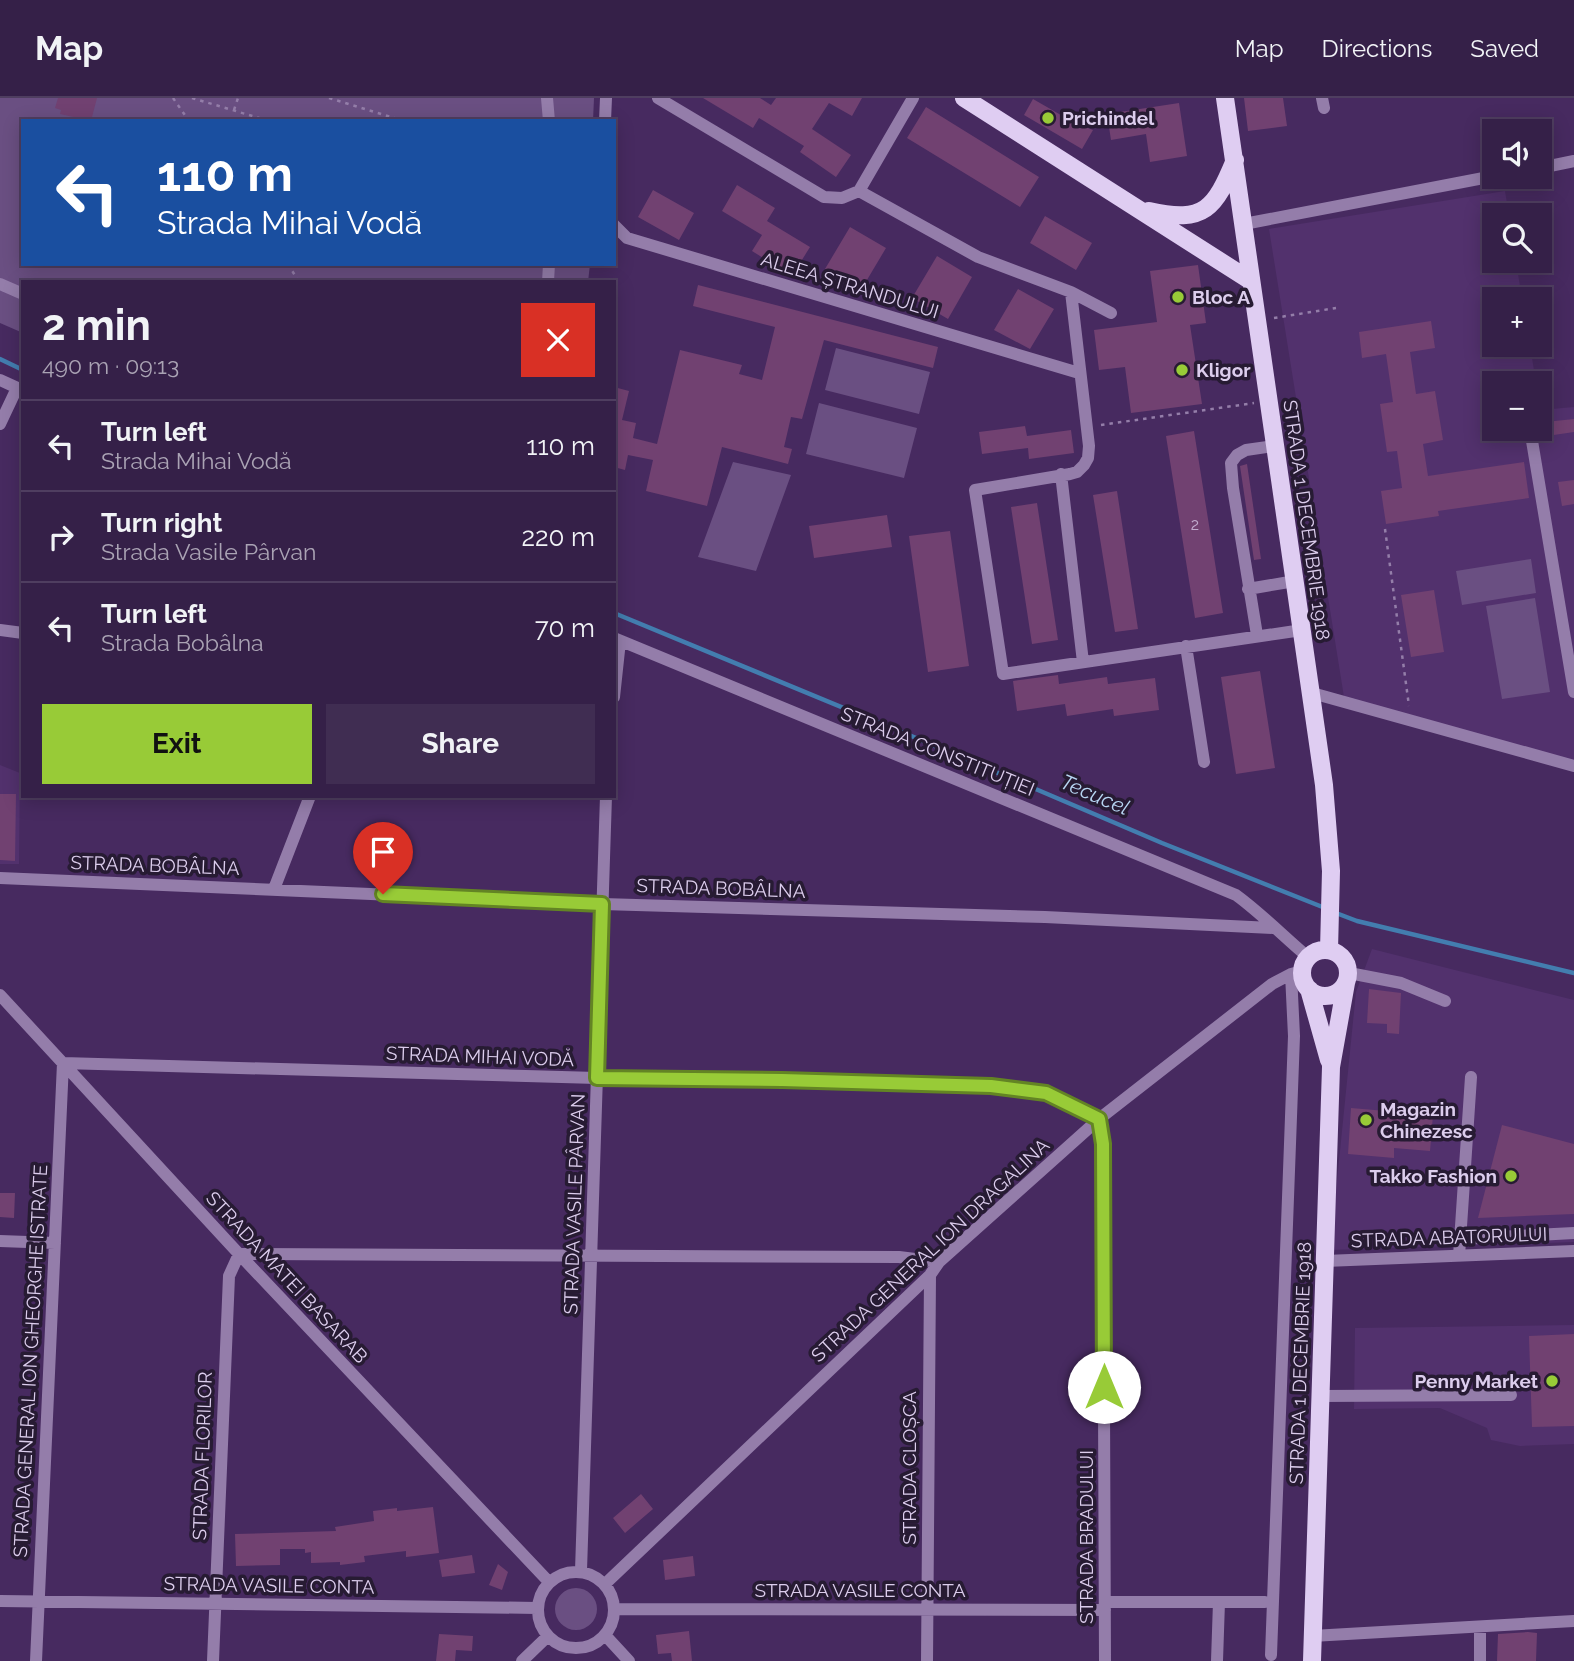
<!DOCTYPE html>
<meta charset="utf-8">
<style>
body{margin:0;font-family:Raleway,sans-serif;background:#402d52;color:#f1f3f6;height:100vh;display:flex;flex-direction:column;font-size:26px;white-space:nowrap}
*{box-sizing:border-box;margin:0}
p{font-size:23px;color:#aaa3b4}
.icon{flex:none;width:38px;height:38px;fill:none;stroke:currentColor;stroke-width:2;stroke-linecap:round;stroke-linejoin:round}
.map{position:relative;flex:1;overflow:hidden}
.drawer{position:absolute;left:21px;top:182px;width:595px;height:518px;display:flex;flex-direction:column;background:#352048;border-radius:0px;box-shadow:0 4px 18px #0003,0 0 0 2px #4f3e60}
.drawer>*{flex:none}
.guide{position:absolute;left:21px;top:21px;width:595px;height:147px;border-radius:0px;box-shadow:0 4px 18px #0003,0 0 0 2px #4f3e60;background:#1a4fa0;color:#fff;overflow:hidden}
.fabs{position:absolute;left:1482px;top:21px;display:grid;gap:14px}
.fabs a{display:grid;place-items:center;width:70px;height:70px;border-radius:0px;background:#352048;box-shadow:0 4px 18px #0003,0 0 0 2px #4f3e60;font-size:35px}
.pin{position:absolute;display:grid;place-items:center;width:60px;height:60px;color:#fff;margin:-72px -30px;border-radius:50% 50% 50% 0;rotate:-45deg;box-shadow:0 0 7px #0007}
.pin .icon{rotate:45deg}
.me{position:absolute;width:77px;margin:-38px;rotate:0deg;stroke-linejoin:round;filter:drop-shadow(0 0 5px #0008)}
.turn{display:flex;align-items:center;gap:24px;height:147px;padding:0 21px;font-size:32px}
.turn .icon{width:91px;height:91px;stroke-width:2.5}
.turn b{display:block;font-size:49px;line-height:60px}
.round{display:grid;place-items:center;flex:none;width:74px;height:74px;border-radius:0px;background:#402d52}
.summary{display:flex;align-items:center;justify-content:space-between;height:119px;padding:0 21px}
h1{font-size:42px;font-weight:700;line-height:52px}
.primary-button{display:flex;gap:14px;margin-top:auto;padding:14px 21px}
.primary-button a{flex:1;height:80px;border-radius:0px;background:#98cb37;color:#111;font-size:28px;font-weight:700;line-height:80px;text-align:center}
.primary-button a+a{background:#402d52;color:#f1f3f6}
ul{padding:0;list-style:none}
li{display:flex;align-items:center;gap:21px;height:91px;padding:0 21px;border-top:2px solid #4f3e60}
li div{flex:1}
li b{display:block;font-size:26px}
li em{font-style:normal}
header{display:flex;align-items:center;gap:42px;box-sizing:border-box;height:98px;padding:0 35px;background:#352048;border-bottom:2px solid #4f3e60}
header strong{font-size:33px}
nav{display:flex;gap:38px;margin-inline-start:auto;font-size:24px}
.map>svg:first-child{display:block}
.built{fill:#52316d}
.green{fill:#6a4f82}
.lines{fill:none;stroke-linecap:round;stroke-linejoin:round}
.stream{stroke:#437daf;stroke-width:4.5}
.building{fill:#714171}
.path{stroke:#947ea9;stroke-width:2.5;stroke-dasharray:3.5 5;stroke-linecap:butt}
.minor{stroke:#947daa;stroke-width:12}
.major{stroke:#dfcdf2;stroke-width:18}
.route-casing{stroke:#638424;stroke-width:18}
.route{stroke:#98cb37;stroke-width:12}
.poi-dot{fill:#98cb37;stroke:#271b33;stroke-width:2.5}
.labels{text-anchor:middle;stroke-width:7;stroke-linejoin:round;paint-order:stroke}
.number-label{font-size:16px;fill:#c1aace}
.poi-label{font-size:19px;font-weight:bold;fill:#dccded;stroke:#271b33;text-anchor:start}
.street-label{font-size:19px;fill:#dccded;stroke:#271b33}
.water-label{font-size:21px;font-style:italic;fill:#b7d5f2;stroke:#271b33}
</style>
<header>
<strong>Map</strong>
<nav><a>Map</a><a>Directions</a><a>Saved</a></nav>
</header>
<div class="map">
<svg width="1574" height="1563" viewBox="0 0 1574 1563">
<rect width="100%" height="100%" fill="#472a60"/>
<path class="built" d="M 1505,93 L 1509,117 L 1494,117 L 1494,163 L 1516,163 L 1522,201 L 1494,201 L 1494,247 L 1530,247 L 1536,285 L 1494,285 L 1494,331 L 1540,331 L 1540,312 L 1574,309 L 1574,663 L 1344,599 L 1269,131 Z
M 0,667 L 20,675 L 19,766 L 0,766 Z
M 1372,851 L 1574,902 L 1574,1144 L 1330,1152 L 1356,894 Z
M 1574,1227 L 1574,1346 L 1520,1348 L 1491,1342 L 1487,1330 L 1440,1310 L 1354,1311 L 1355,1230 Z"/>
<path class="green" d="M 0,0 L 594,0 L 593,23 L 23,23 L 23,166 L 590,166 L 588,184 L 23,184 L 23,235 L 0,225 Z
M 836,250 L 930,274 L 919,316 L 825,292 Z
M 819,305 L 917,330 L 904,380 L 806,356 Z
M 733,364 L 791,377 L 756,473 L 698,459 Z
M 1531,461 L 1536,495 L 1462,507 L 1456,473 Z
M 1535,500 L 1550,594 L 1502,601 L 1486,508 Z
M555 1511a21 21 0 1 1 42 0a21 21 0 1 1-42 0Z"/>
<g class="lines">
<path class="stream" d="M 0,261 L 23,272
M 614,515 L 909,637 L 1162,745 L 1325,810
M 1336,815 L 1357,823 L 1574,875"/>
</g>
<path class="building" d="M 58,0 L 97,0 L 91,23 L 60,16 L 61,12 L 55,10 Z
M 703,0 L 760,0 L 771,7 L 776,0 L 862,0 L 852,18 L 829,5 L 812,31 L 851,57 L 836,79 L 800,54 L 804,48 L 759,20 L 753,30 Z
M 1244,0 L 1283,0 L 1287,28 L 1248,33 Z
M 1033,1 L 1073,24 L 1093,32 L 1082,51 L 1024,17 Z
M 1179,5 L 1187,58 L 1150,64 L 1146,36 L 1111,42 L 1107,16 Z
M 926,9 L 1039,79 L 1020,109 L 907,40 Z
M 737,87 L 775,110 L 767,123 L 810,149 L 792,178 L 752,153 L 762,137 L 722,113 Z
M 653,92 L 694,115 L 679,142 L 638,119 Z
M 1045,118 L 1092,145 L 1076,172 L 1030,145 Z
M 850,129 L 886,150 L 861,192 L 825,171 Z
M 937,158 L 972,179 L 948,221 L 912,200 Z
M 1198,167 L 1206,225 L 1190,227 L 1202,306 L 1131,315 L 1125,269 L 1099,272 L 1094,232 L 1157,224 L 1150,173 Z
M 698,187 L 938,249 L 933,270 L 824,242 L 802,321 L 791,319 L 784,349 L 792,351 L 788,366 L 722,349 L 707,408 L 646,393 L 653,362 L 628,357 L 625,372 L 614,369 L 614,289 L 629,293 L 622,322 L 636,325 L 633,340 L 657,346 L 680,252 L 742,267 L 739,276 L 762,282 L 775,229 L 693,208 Z
M 1018,191 L 1054,211 L 1030,251 L 994,232 Z
M 1431,223 L 1435,250 L 1410,254 L 1416,296 L 1435,293 L 1443,342 L 1423,346 L 1428,378 L 1524,364 L 1529,400 L 1438,413 L 1439,418 L 1386,426 L 1381,393 L 1402,390 L 1397,353 L 1387,354 L 1380,306 L 1393,304 L 1386,256 L 1362,260 L 1359,234 Z
M 1574,321 L 1574,334 L 1547,338 L 1545,324 Z
M 1025,328 L 1027,338 L 1071,332 L 1074,355 L 1029,361 L 1028,350 L 982,356 L 979,334 Z
M 1194,333 L 1223,515 L 1195,520 L 1166,338 Z
M 1247,366 L 1261,461 L 1254,462 L 1240,368 Z
M 1574,382 L 1574,406 L 1562,408 L 1558,384 Z
M 1117,393 L 1138,531 L 1115,534 L 1093,397 Z
M 1037,405 L 1058,542 L 1032,546 L 1011,409 Z
M 887,417 L 892,449 L 814,460 L 809,428 Z
M 950,433 L 969,568 L 928,574 L 909,438 Z
M 1434,492 L 1444,554 L 1411,559 L 1401,497 Z
M 1260,573 L 1275,670 L 1236,676 L 1221,579 Z
M 1058,577 L 1059,586 L 1107,579 L 1108,586 L 1155,580 L 1159,612 L 1114,618 L 1113,611 L 1067,618 L 1065,606 L 1017,613 L 1013,583 Z
M 0,696 L 16,696 L 15,763 L 0,762 Z
M 1369,891 L 1401,895 L 1399,936 L 1387,935 L 1387,926 L 1367,925 Z
M 1351,1010 L 1433,1017 L 1430,1053 L 1394,1050 L 1394,1060 L 1348,1056 Z
M 1502,1027 L 1574,1046 L 1574,1116 L 1478,1120 Z
M 0,1095 L 15,1095 L 14,1120 L 0,1119 Z
M 1574,1236 L 1574,1328 L 1532,1329 L 1529,1238 Z
M 641,1396 L 653,1411 L 625,1435 L 613,1420 Z
M 433,1409 L 439,1455 L 406,1459 L 406,1453 L 364,1458 L 365,1464 L 340,1467 L 340,1464 L 311,1465 L 311,1454 L 305,1455 L 305,1451 L 280,1451 L 280,1467 L 236,1468 L 235,1436 L 336,1433 L 335,1429 L 374,1423 L 373,1413 L 397,1410 L 397,1413 Z
M 472,1457 L 475,1475 L 442,1479 L 439,1462 Z
M 693,1458 L 695,1478 L 665,1482 L 663,1462 Z
M 498,1466 L 508,1474 L 502,1492 L 489,1487 Z
M 689,1533 L 692,1563 L 672,1563 L 671,1555 L 658,1556 L 656,1537 Z
M 1528,1534 L 1537,1535 L 1536,1563 L 1497,1563 L 1498,1536 Z
M 439,1536 L 473,1538 L 472,1553 L 456,1552 L 455,1563 L 436,1563 Z"/>
<g class="lines">
<path class="path" d="M 173,0 L 189,23
M 192,0 L 269,23
M 329,0 L 404,23
M 234,12 L 238,0
M 288,166 L 299,184
M 1274,220 L 1336,210
M 1101,327 L 1254,305
M 1385,431 L 1409,608"/>
<path class="minor" d="M 547,0 L 549,23
M 658,0 L 824,99 L 842,100 L 859,93
M 1322,0 L 1324,10
M 605,23 L 606,0
M 1540,70 L 1574,63
M 859,93 L 978,159 L 1071,194 L 1089,348 L 1088,360 L 1084,367 L 1077,374 L 1070,376 L 975,392 L 1003,576 L 1302,532
M 859,93 L 913,0
M 1244,126 L 1494,78
M 614,127 L 627,140 L 1079,275
M 548,184 L 549,166
M 0,186 L 23,196
M 1071,194 L 1111,215
M 0,282 L 22,292
M 0,326 L 17,290
M 1530,331 L 1574,594
M 1061,376 L 1083,564
M 1248,491 L 1295,483
M 0,532 L 23,535
M 1257,537 L 1233,390 L 1231,365 L 1237,357 L 1246,352 L 1274,348
M 614,540 L 1236,797 C 1262,816 1284,839 1308,859
M 1186,548 L 1204,664
M 1312,595 L 1574,668
M 614,599 L 620,543
M 0,780 L 602,806 L 1045,819 L 1273,830
M 274,791 L 310,698
M 1349,875 L 1401,885 L 1445,903
M 0,897 L 239,1156 L 549,1484
M 1460,1141 L 1574,1135
M 0,1143 L 55,1145
M 1459,1158 L 1471,979
M 1325,1163 L 1574,1153
M 1320,1298 L 1511,1297
M 581,1473 L 606,698
M538 1512a38 38 0 1 1 76 0a38 38 0 1 1-76 0Z
M 605,1486 L 930,1177 L 939,1164 L 1099,1021 L 1272,886 L 1291,876 L 1302,873
M 0,1503 L 537,1510
M 1105,1504 L 1265,1504
M 615,1511 L 1105,1512
M 605,1537 L 629,1563
M 1312,1538 L 1574,1523
M 1271,1557 L 1294,938 L 1291,876
M 36,1563 L 63,965 L 597,980 L 782,982 L 991,988 L 1046,995 L 1099,1021 L 1103,1047 L 1105,1563
M 213,1563 L 229,1178 L 239,1156 L 899,1159 L 939,1164
M 522,1563 L 548,1538
M 927,1563 L 930,1177
M 1217,1563 L 1219,1504
M 1480,1563 L 1480,1529"/>
<path class="major" d="M 964,0 L 1251,183
M 1225,0 L 1324,687 L 1331,773 L 1329,852
M 1149,113 C 1205,126 1215,110 1235,62
M1302 875a23 23 0 1 1 46 0a23 23 0 1 1-46 0Z
M 1309,891 L 1329,962
M 1312,1563 L 1331,969 L 1346,885"/>
</g>
<g class="lines">
<defs>
<path id="route" d="M 383,796 L 602,806 L 597,980 L 782,982 L 991,988 L 1046,995 L 1099,1021 L 1103,1046 L 1104,1289"/>
</defs>
<use href="#route" class="route-casing"/>
<use href="#route" class="route"/>
</g>
<g class="poi-dot">
<circle cx="1048" cy="20" r="7"/>
<circle cx="1178" cy="199" r="7"/>
<circle cx="1182" cy="272" r="7"/>
<circle cx="1366" cy="1022" r="7"/>
<circle cx="1511" cy="1078" r="7"/>
<circle cx="1552" cy="1283" r="7"/>
</g>
<g class="labels">
<g class="number-label">
<text x="1195" y="432">2</text>
</g>
<g class="poi-label">
<text x="1062" y="27">Prichindel</text>
<text x="1192" y="206">Bloc A</text>
<text x="1196" y="279">Kligor</text>
<text x="1380" y="1018">Magazin<tspan x="1380" dy="22">Chinezesc</tspan></text>
<text x="1497" y="1085" text-anchor="end">Takko Fashion</text>
<text x="1538" y="1290" text-anchor="end">Penny Market</text>
</g>
<g class="street-label">
<text transform="translate(850 187) rotate(17)" y="7">ALEEA ȘTRANDULUI</text>
<text transform="translate(1307 422) rotate(82)" y="7">STRADA 1 DECEMBRIE 1918</text>
<text transform="translate(938 653) rotate(22)" y="7">STRADA CONSTITUȚIEI</text>
<text transform="translate(155 767) rotate(2)" y="7">STRADA BOBÂLNA</text>
<text transform="translate(721 790) rotate(2)" y="7">STRADA BOBÂLNA</text>
<text transform="translate(480 958) rotate(2)" y="7">STRADA MIHAI VODĂ</text>
<text transform="translate(574 1106) rotate(-88)" y="7">STRADA VASILE PÂRVAN</text>
<text transform="translate(1449 1139) rotate(-2)" y="7">STRADA ABATORULUI</text>
<text transform="translate(930 1152) rotate(-43)" y="7">STRADA GENERAL ION DRAGALINA</text>
<text transform="translate(287 1179) rotate(47)" y="7">STRADA MATEI BASARAB</text>
<text transform="translate(30 1263) rotate(-87)" y="7">STRADA GENERAL ION GHEORGHE ISTRATE</text>
<text transform="translate(1300 1265) rotate(-88)" y="7">STRADA 1 DECEMBRIE 1918</text>
<text transform="translate(202 1358) rotate(-88)" y="7">STRADA FLORILOR</text>
<text transform="translate(909 1370) rotate(-90)" y="7">STRADA CLOȘCA</text>
<text transform="translate(1086 1439) rotate(-90)" y="7">STRADA BRADULUI</text>
<text transform="translate(269 1487) rotate(1)" y="7">STRADA VASILE CONTA</text>
<text x="860" y="1499">STRADA VASILE CONTA</text>
</g>
<g class="water-label">
<text transform="translate(1095 697) rotate(23)" y="7">Tecucel</text>
</g>
</g>
</svg>
<div class="fabs">
<a><svg class="icon" aria-label="sound" viewBox="0 0 24 24"><path d="M4 9h4l5-4v14l-5-4H4zM17 9q2 3 0 6"/></svg></a>
<a><svg class="icon" aria-label="search" viewBox="0 0 24 24"><circle cx="10" cy="10" r="6"/><path d="M15 15l6 6"/></svg></a>
<a>+</a>
<a>−</a>
</div>
<div class="pin" style="left:383px;top:796px;background:#d93025"><svg class="icon" aria-label="arrive" viewBox="0 0 24 24"><path d="M6 21V4h12l-3 4 3 4H6"/></svg></div>
<svg class="me" style="left:1104px;top:1289px" viewBox="-20 -20 40 40"><circle r="19" fill="#fff"/><path d="M0-13L10 11 0 6-10 11z" fill="#98cb37"/></svg>
<div class="guide">
<div class="turn"><svg class="icon" aria-label="left" viewBox="0 0 24 24"><path d="M17 20v-9H6M10 6l-5 5 5 5"/></svg><div><b>110 m</b>Strada Mihai Vodă</div></div>
</div>
<section class="drawer">
<div class="summary"><div><h1>2 min</h1><p>490 m · 09:13</p></div><a class="round" style="background:#d93025;color:#fff"><svg class="icon" aria-label="close" viewBox="0 0 24 24"><path d="M6 6l12 12M18 6L6 18"/></svg></a></div>
<ul>
<li><svg class="icon" aria-label="left" viewBox="0 0 24 24"><path d="M17 20v-9H6M10 6l-5 5 5 5"/></svg><div><b>Turn left</b><p>Strada Mihai Vodă</p></div><em>110 m</em></li>
<li><svg class="icon" aria-label="right" viewBox="0 0 24 24"><path d="M7 20v-9h11M14 6l5 5-5 5"/></svg><div><b>Turn right</b><p>Strada Vasile Pârvan</p></div><em>220 m</em></li>
<li><svg class="icon" aria-label="left" viewBox="0 0 24 24"><path d="M17 20v-9H6M10 6l-5 5 5 5"/></svg><div><b>Turn left</b><p>Strada Bobâlna</p></div><em>70 m</em></li>
</ul>
<div class="primary-button"><a>Exit</a><a>Share</a></div>
</section>
</div>
